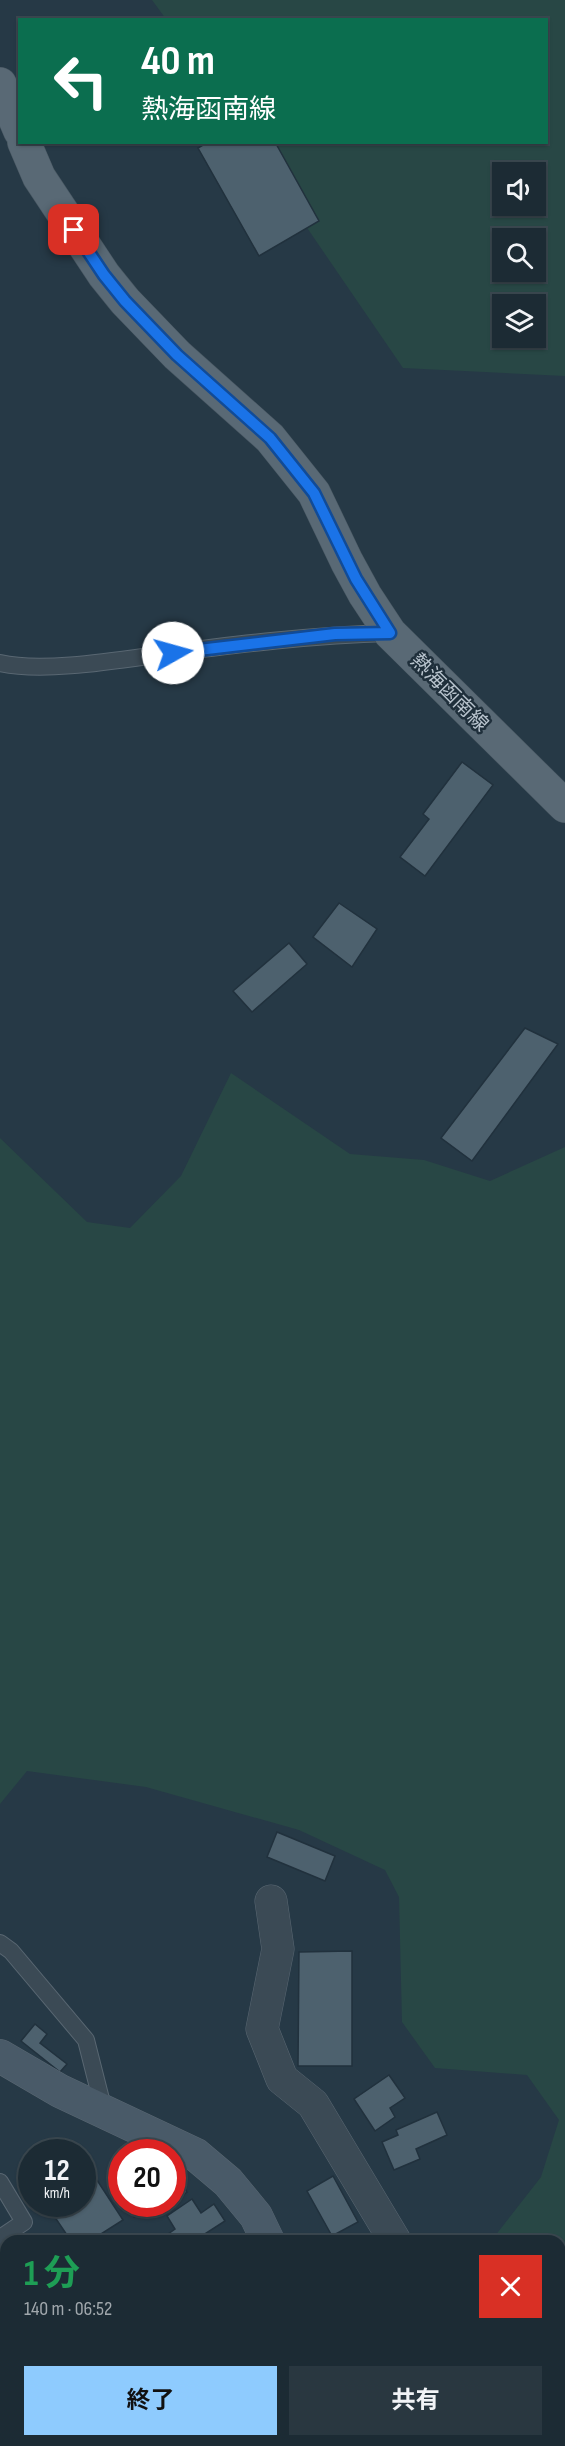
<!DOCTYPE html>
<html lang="ja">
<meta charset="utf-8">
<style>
body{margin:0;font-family:"Sofia Sans Condensed","Noto Sans JP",sans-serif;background:#293740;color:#f1f3f6;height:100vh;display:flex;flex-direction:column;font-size:22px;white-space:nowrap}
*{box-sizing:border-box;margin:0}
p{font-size:20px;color:#a0a7ac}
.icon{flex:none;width:33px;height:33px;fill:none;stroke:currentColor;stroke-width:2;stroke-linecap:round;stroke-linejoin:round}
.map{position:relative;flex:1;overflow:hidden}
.drawer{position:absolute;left:0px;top:2235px;width:566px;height:212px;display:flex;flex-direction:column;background:#1c2b34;border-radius:18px 18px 0 0;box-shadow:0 2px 4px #0004,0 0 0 2px #3a474f}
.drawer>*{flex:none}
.banner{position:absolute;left:18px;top:18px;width:530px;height:126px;border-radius:0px;box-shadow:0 2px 4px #0004,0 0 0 2px #3a474f;background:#0b6e4f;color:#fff;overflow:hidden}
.buttons{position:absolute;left:492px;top:162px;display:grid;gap:12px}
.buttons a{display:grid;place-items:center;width:54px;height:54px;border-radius:0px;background:#1c2b34;box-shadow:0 2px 4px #0004,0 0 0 2px #3a474f;font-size:30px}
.speed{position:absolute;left:18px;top:2139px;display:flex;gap:12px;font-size:30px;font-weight:700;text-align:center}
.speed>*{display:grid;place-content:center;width:78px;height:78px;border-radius:50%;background:#1c2b34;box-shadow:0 2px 4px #0004,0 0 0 2px #3a474f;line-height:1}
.speed small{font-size:15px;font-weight:400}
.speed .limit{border:9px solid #d22;background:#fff;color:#111}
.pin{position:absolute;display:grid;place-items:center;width:51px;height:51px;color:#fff;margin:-26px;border-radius:12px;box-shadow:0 3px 9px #0006}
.me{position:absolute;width:66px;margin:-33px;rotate:83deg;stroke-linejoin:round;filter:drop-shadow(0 0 4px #0008)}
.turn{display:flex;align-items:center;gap:21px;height:126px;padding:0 24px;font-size:27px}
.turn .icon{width:78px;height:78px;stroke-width:2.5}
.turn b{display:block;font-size:42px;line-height:51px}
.round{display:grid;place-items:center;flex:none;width:63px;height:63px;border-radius:0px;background:#293740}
.head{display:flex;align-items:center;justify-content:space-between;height:102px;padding:0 24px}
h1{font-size:36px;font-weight:700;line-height:45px;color:#1e9e55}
.action{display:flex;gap:12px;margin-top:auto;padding:12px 24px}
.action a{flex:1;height:69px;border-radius:0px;background:#8ecbfe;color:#111;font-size:24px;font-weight:700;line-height:69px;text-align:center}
.action a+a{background:#293740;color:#f1f3f6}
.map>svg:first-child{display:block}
.green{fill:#284745;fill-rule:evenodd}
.building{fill:#4d616e;stroke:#21313d;stroke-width:1.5}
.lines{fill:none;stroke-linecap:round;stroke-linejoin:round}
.service-casing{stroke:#596772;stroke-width:18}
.minor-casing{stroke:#596772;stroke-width:33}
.secondary-casing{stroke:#596772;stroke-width:34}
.primary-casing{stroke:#475661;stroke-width:34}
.service{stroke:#3b4a55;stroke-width:16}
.minor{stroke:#3b4a55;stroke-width:32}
.secondary{stroke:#495a68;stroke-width:33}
.primary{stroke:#596975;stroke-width:33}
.route-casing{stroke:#114b97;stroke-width:15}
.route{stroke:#1a73e8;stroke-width:10}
.labels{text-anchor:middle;stroke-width:5;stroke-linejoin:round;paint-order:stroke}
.street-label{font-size:20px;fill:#b9c4ce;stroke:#1f2f3b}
</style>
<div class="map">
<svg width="565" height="2446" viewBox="0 0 565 2446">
<rect width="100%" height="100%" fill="#263946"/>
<path class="green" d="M 152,0 L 565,0 L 565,376 L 403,368 L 249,143 L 546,142 L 546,20 L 166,19 ZM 502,172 L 536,172 L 536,206 L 502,206 ZM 502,238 L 536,238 L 536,272 L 502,272 ZM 502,304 L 536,304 L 536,338 L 502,338 Z
M 231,1073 L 350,1154 L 424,1160 L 490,1181 L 565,1147 L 565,2446 L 527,2446 L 525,2441 L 560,2440 L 560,2241 L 491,2241 L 541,2177 L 559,2120 L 527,2075 L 435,2068 L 402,2022 L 399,1897 L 385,1870 L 299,1830 L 146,1787 L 27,1771 L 0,1804 L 0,1138 L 87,1222 L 130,1228 L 181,1176 Z"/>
<path class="building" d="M 208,142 L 275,142 L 319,221 L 259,256 L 198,148 Z
M 462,762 L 493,785 L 425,876 L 400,857 L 429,819 L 423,814 Z
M 339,903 L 377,929 L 352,967 L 313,937 Z
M 289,943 L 307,964 L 252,1012 L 233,991 Z
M 525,1028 L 558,1044 L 472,1161 L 441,1138 Z
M 277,1832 L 335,1856 L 325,1881 L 267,1857 Z
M 352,1951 L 352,2066 L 298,2066 L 299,1952 Z
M 35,2024 L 47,2034 L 40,2043 L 67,2064 L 60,2072 L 21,2041 Z
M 389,2075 L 405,2098 L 390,2108 L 395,2117 L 375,2131 L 354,2099 Z
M 437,2112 L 447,2135 L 416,2149 L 420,2159 L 394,2170 L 382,2142 L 398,2135 L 396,2130 Z
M 174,2172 L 187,2192 L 172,2203 L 172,2173 Z
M 333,2176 L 358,2222 L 332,2236 L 307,2191 Z
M 95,2177 L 123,2220 L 90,2241 L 71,2241 L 48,2207 L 53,2204 L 82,2204 L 82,2185 Z
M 192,2199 L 201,2213 L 214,2204 L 225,2221 L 194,2241 L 163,2241 L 161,2239 L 175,2229 L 167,2216 Z
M 125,2204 L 154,2204 L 134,2217 Z
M 6,2317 L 6,2356 L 0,2360 L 0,2321 Z
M 88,2440 L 139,2440 L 133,2446 L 87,2446 L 85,2443 Z"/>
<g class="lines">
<defs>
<path id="service" d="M 0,663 C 43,673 119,660 163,654 C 239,644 314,635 390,633
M 0,1943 L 11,1951 L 86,2040 L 104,2111
M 0,2182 L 24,2222 L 0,2238"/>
<path id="minor" d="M 271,1901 L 278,1949 L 262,2029 L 282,2079 L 313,2104 L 395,2241
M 496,2440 L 499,2446"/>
<path id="secondary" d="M 0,2056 L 60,2091 L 196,2155 L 228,2182 L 256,2216 L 268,2241
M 377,2440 L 381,2446"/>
<path id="primary" d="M 0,84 L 20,131
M 24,142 L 39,177 L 104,275 L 125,301 L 177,355 L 270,438 L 314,493 L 347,562 L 365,595 L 390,633 L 565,806"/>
</defs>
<use href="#service" class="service-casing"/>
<use href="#minor" class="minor-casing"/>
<use href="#secondary" class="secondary-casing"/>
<use href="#primary" class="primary-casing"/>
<use href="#service" class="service"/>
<use href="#minor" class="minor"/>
<use href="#secondary" class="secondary"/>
<use href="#primary" class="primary"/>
</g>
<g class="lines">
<defs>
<path id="route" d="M 74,230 L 104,275 L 125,301 L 177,355 L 270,438 L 314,493 L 356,579 L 390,633 L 335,634 L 173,653"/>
</defs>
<use href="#route" class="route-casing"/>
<use href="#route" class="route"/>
</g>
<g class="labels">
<g class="street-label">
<text transform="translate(450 692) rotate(45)" y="7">熱海函南線</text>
</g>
</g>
</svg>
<div class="buttons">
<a><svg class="icon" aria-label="sound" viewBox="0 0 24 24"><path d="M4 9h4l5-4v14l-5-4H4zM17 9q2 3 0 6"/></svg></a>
<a><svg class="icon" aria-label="search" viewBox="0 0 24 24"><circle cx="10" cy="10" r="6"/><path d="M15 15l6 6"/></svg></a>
<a><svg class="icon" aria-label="layers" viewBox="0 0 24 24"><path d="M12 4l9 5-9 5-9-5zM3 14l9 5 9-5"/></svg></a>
</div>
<div class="speed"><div>12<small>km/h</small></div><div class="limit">20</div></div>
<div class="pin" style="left:74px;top:230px;background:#d93025"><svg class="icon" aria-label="arrive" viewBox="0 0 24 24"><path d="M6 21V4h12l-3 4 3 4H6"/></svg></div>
<svg class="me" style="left:173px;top:653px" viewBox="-20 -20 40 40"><circle r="19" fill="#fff"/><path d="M0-13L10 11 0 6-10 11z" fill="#1a73e8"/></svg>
<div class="banner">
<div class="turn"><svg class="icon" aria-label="left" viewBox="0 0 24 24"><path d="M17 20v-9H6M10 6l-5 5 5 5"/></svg><div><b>40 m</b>熱海函南線</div></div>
</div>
<section class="drawer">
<div class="head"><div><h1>1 分</h1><p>140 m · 06:52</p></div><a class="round" style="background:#d93025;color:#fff"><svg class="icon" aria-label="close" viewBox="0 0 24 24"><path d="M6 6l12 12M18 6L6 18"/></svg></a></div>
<div class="action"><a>終了</a><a>共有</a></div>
</section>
</div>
